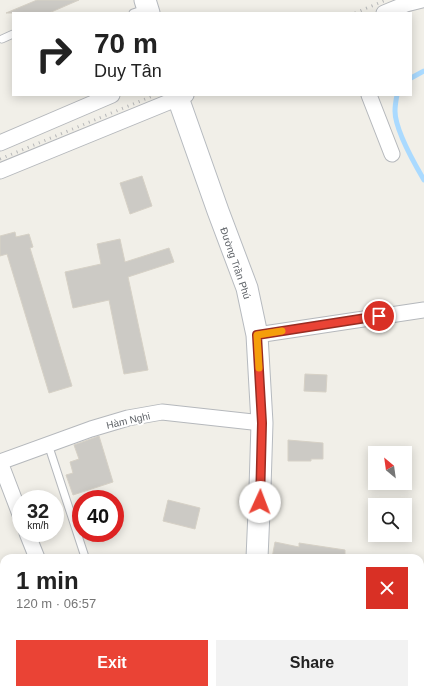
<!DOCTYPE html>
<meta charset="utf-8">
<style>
body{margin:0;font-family:Arial,sans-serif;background:#f2f2f2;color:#222;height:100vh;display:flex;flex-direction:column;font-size:15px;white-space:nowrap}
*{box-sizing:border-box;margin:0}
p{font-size:13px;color:#767676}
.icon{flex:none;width:22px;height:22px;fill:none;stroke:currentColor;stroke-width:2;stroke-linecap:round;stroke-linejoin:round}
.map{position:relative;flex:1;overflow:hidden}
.side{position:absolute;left:0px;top:554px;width:424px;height:140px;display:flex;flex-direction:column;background:#fff;border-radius:12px 12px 0 0;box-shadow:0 2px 10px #0003}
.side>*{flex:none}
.hud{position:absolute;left:12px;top:12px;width:400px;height:84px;border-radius:0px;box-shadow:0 2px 10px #0003;background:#fff;color:#222;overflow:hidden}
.needle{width:26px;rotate:331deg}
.buttons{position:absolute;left:368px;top:446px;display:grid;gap:8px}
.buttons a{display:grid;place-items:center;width:44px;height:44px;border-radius:0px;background:#fff;box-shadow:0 2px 10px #0003;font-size:20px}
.speed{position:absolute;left:12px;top:490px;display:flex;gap:8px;font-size:20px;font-weight:700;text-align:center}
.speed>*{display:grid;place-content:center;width:52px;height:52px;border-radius:50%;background:#fff;box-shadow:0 2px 10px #0003;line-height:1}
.speed small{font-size:10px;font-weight:400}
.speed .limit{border:6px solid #d22;background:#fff;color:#111}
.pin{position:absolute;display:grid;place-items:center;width:34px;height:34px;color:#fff;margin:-17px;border:2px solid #fff;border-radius:50%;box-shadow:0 1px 4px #0007}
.me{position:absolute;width:44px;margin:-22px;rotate:2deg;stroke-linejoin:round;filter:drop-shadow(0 0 3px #0008)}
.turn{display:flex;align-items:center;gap:14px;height:84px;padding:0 16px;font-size:18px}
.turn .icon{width:52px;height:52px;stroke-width:2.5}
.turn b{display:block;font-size:28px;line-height:34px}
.round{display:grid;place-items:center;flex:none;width:42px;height:42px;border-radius:0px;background:#f2f2f2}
.summary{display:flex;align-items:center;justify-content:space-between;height:68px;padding:0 16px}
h1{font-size:24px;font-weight:700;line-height:30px}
.primary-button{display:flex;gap:8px;margin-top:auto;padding:8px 16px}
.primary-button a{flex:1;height:46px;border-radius:0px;background:#ea4335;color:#fff;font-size:16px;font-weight:700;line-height:46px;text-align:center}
.primary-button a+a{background:#f2f2f2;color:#222}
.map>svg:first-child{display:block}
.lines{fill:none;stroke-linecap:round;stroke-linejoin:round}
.stream{stroke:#aadaff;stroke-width:5}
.building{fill:#cccac5;stroke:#d6d1c6}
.lane-casing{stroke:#b5b8bc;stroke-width:9}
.street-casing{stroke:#b5b8bc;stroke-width:17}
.secondary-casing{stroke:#b6babf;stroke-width:23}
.lane{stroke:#fff;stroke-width:7}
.street{stroke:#fff;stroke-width:15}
.secondary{stroke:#fff;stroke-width:21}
.rail{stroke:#b6b7b8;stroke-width:3;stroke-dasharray:1 5;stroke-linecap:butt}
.route-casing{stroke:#982c22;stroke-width:10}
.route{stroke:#ea4335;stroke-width:7}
.slow{stroke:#f59e0b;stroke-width:7}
.labels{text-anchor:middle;stroke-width:4;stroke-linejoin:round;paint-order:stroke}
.street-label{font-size:10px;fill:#5f6368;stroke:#fff}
</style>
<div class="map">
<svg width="424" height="694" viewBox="0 0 424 694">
<rect width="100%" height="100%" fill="#f1efe8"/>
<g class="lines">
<path class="stream" d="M 411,78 L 424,71
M 397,95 C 396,100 395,106 395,111 C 395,130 414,163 424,180"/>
</g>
<path class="building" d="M 37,0 L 79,0 L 49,13 L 6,13 Z
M 142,176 L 152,206 L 130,214 L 120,183 Z
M 15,232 L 16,237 L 29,234 L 33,247 L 30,248 L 72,386 L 49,393 L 7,254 L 0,256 L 0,236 Z
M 120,239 L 125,262 L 169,248 L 174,262 L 128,277 L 148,370 L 124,374 L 109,300 L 73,308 L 65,272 L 101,264 L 97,244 Z
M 305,374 L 327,375 L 326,392 L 304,391 Z
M 99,436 L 113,482 L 73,495 L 66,475 L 73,473 L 70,462 L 79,459 L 74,445 Z
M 288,440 L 323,443 L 323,459 L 311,459 L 311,461 L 288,461 Z
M 168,500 L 200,508 L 195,529 L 163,521 Z
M 275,542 L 299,547 L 299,543 L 345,550 L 345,558 L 272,558 Z"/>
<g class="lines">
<defs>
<path id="lane" d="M 133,13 L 145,9
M 2,39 L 13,34
M 48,444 L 85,557 L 86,558"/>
<path id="street" d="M 384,13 L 406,4 L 422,0
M 369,95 L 392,154
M 0,143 L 112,95
M 0,171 L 186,95
M 257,335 L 424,310
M 21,517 L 0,462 L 91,429 L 128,418 L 162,412 L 262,423
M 27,533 L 37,558
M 0,646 L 4,644"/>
<path id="secondary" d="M 145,0 L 149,13
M 177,95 L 218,211 L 247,288 L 257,335 L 262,423 L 260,488 L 257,558
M 211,694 L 213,690"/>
</defs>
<use href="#lane" class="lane-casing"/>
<use href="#street" class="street-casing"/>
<use href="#secondary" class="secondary-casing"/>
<use href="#lane" class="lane"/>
<use href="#street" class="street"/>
<use href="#secondary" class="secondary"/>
<path class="rail" d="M 355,13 L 386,0
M 0,159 L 155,95"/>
</g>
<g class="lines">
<defs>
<path id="route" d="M 260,502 L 262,423 L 257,335 L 379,316"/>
</defs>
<use href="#route" class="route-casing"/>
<use href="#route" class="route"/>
<path class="slow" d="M 259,368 L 257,335 L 282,331"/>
</g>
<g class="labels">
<g class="street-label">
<text transform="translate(236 263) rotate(71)" y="4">Đường Trần Phú</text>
<text transform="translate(128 420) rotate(-13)" y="4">Hàm Nghi</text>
</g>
</g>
</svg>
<div class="buttons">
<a><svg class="needle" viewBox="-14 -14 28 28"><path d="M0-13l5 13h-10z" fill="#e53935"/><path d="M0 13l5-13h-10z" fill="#767676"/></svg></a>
<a><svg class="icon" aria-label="search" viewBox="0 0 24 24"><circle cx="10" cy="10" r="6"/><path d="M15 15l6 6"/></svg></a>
</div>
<div class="speed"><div>32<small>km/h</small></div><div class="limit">40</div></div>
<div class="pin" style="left:379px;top:316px;background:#d93025"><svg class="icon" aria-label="arrive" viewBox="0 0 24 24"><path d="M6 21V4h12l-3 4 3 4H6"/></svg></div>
<svg class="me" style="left:260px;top:502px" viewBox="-20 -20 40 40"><circle r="19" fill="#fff"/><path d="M0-13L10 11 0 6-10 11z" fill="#ea4335"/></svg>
<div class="hud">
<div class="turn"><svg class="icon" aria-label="right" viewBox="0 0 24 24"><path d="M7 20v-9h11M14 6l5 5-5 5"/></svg><div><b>70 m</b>Duy Tân</div></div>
</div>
<section class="side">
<div class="summary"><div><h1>1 min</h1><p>120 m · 06:57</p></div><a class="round" style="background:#d93025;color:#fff"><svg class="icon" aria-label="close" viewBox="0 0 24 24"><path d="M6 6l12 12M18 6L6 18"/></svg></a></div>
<div class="primary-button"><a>Exit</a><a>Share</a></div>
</section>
</div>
